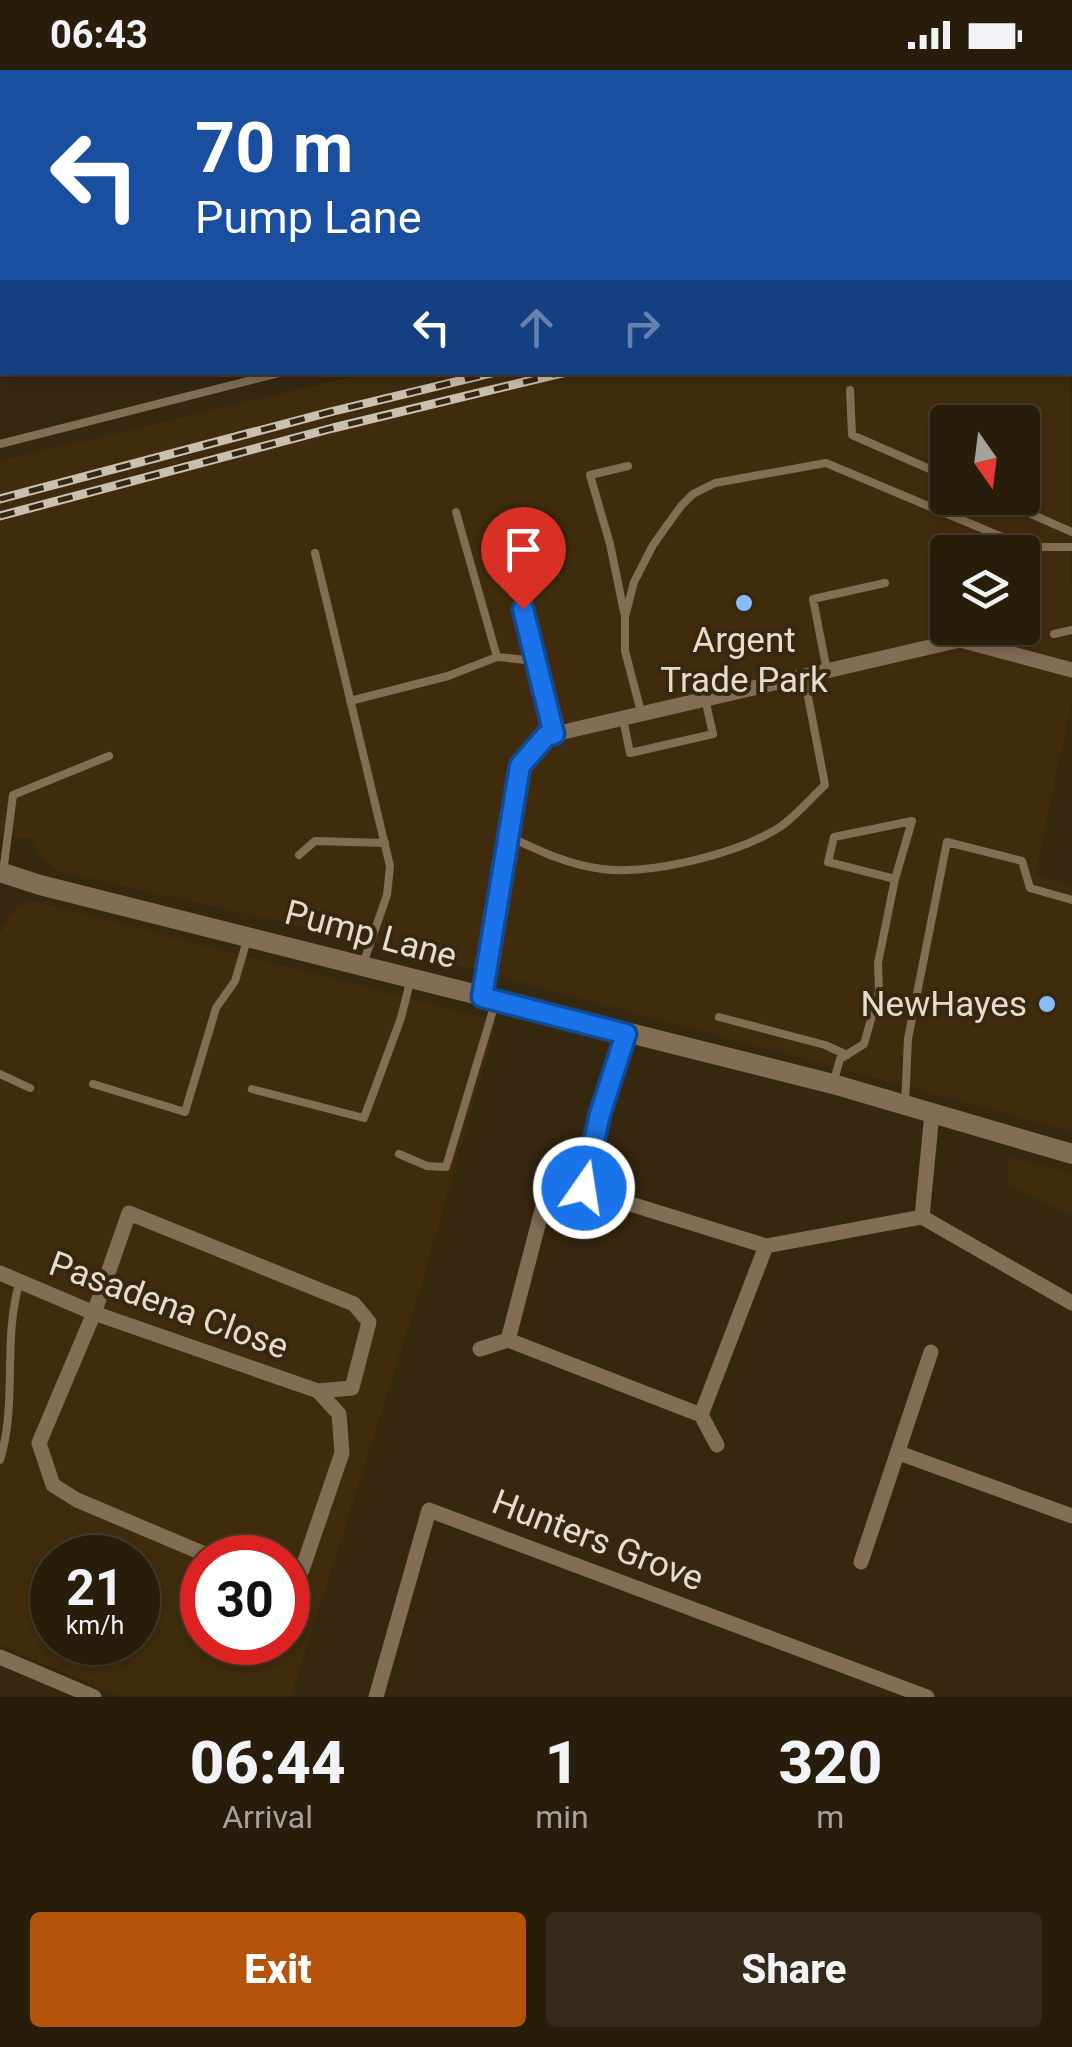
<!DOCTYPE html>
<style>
body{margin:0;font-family:Roboto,sans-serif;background:#342a19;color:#f1f3f6;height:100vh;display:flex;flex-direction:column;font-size:38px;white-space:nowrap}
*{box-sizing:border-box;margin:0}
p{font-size:32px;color:#a5a29d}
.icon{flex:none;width:55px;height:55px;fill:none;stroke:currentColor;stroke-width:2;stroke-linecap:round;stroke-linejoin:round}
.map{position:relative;height:1627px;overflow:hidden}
.side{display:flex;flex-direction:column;background:#281d0b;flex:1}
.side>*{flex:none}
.top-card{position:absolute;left:0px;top:0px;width:1072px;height:305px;box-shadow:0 5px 15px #0003,0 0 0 2px #443b2c;background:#1a4fa0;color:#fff;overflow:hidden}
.needle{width:65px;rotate:166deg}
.buttons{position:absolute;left:930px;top:335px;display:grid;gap:20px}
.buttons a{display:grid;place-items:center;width:110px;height:110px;border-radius:10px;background:#281d0b;box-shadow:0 5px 15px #0003,0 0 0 2px #443b2c;font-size:50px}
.speed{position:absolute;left:30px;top:1465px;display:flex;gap:20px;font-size:50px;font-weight:700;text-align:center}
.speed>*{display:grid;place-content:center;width:130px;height:130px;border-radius:50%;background:#281d0b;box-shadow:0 5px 15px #0003,0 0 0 2px #443b2c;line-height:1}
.speed small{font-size:25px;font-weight:400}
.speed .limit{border:15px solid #d22;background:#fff;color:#111}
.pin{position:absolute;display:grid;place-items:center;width:85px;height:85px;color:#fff;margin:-102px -42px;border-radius:50% 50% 50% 0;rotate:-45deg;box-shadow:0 0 10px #0007}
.pin .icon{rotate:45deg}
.me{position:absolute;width:110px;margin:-55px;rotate:13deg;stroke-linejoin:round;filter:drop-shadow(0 0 8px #0008)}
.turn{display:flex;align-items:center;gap:35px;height:210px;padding:0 30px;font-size:45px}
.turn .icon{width:130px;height:130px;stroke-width:2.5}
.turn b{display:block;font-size:70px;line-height:85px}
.lanes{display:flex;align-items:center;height:95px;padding:0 30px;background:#0003;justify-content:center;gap:50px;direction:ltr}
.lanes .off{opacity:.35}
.eta{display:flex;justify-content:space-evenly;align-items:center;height:170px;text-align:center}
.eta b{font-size:60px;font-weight:800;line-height:70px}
.button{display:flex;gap:20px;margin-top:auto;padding:20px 30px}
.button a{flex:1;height:115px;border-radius:10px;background:#b45309;color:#fff;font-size:40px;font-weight:800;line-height:115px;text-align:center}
.button a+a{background:#342a19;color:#f1f3f6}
.status{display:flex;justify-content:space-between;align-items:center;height:70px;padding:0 50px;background:#281d0b;direction:ltr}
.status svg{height:28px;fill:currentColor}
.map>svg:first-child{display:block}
.built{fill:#402c0d;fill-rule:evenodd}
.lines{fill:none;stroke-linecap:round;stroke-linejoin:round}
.service{stroke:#816e55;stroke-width:8}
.minor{stroke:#816e55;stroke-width:15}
.tertiary{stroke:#816e55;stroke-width:20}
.rail-casing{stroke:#cbbfb1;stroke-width:9}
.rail{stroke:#36270f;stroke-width:5;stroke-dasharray:15;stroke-linecap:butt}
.route-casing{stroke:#114b97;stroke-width:25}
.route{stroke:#1a73e8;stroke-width:18}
.poi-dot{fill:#89bafc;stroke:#36270f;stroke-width:4}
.labels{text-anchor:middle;stroke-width:8;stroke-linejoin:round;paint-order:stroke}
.poi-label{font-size:35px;fill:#e6dbce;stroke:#36270f}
.street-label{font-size:35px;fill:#e6dbce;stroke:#36270f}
</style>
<div class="status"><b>06:43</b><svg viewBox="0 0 49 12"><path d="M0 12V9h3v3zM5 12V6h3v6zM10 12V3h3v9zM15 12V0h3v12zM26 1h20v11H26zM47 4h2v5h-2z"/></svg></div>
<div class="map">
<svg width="1072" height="1627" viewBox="0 0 1072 1627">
<rect width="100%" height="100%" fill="#36270f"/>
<path class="built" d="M 457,0 L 771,0 L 464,2 Z
M 1070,296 L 1072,630 L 1035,806 L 1072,816 L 1072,1061 L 364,870 L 60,802 L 42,789 L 33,769 L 0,766 L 0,391 L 368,303 L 1070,302 ZM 948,352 L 1022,352 L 1022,428 L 948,428 ZM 948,482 L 1022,482 L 1022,558 L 948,558 Z
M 33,831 L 497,951 L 417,1230 L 291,1627 L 122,1627 L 0,1575 L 0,863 L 17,836 ZM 52,1488 L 138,1488 L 138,1572 L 52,1572 ZM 202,1488 L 288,1488 L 288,1572 L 202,1572 Z
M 1008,1087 L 1072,1103 L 1072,1145 L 1007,1113 Z"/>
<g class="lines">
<path class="service" d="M 125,0 L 125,2
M 879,2 L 880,0
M 0,150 L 2,149
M 850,320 L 852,365 L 948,407
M 0,374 L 283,302
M 995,428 L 1072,462
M 456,442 L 497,587 L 536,591
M 315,483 L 390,796 L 387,825 L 363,894
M 523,539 L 554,664
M 624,542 L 610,474 L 590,405 L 628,396
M 1054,564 L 1072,560
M 827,601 L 813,529 L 885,513
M 350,631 L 448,606 L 497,587
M 641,642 L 625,581 L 625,547 L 634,512 L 653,475 L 681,436 L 693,424 L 715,413 L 826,393 L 1026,477 L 1072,477
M 623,649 L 630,683 L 713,664 L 705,629
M 508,766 C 538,780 568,795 602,799 C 651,805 738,784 780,757 C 796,746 811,728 825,715 L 804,606
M 299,785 L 315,771 L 385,773
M 3,803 L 13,725 L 109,686
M 719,947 L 825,975 L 847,985
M 0,1004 L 30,1018
M 834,1010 L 840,989 L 864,974 L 879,921 L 878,893 L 895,809 L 912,751 L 834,767 L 828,792 L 895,809
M 93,1014 L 185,1042 L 216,938 L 235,911 L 247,870
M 252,1019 L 364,1048 L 401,948 L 410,912
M 905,1034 L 908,969 L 947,772 L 1022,791 L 1030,818 L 1072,830
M 399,1084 L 427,1096 L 446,1097 L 496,930
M 0,1390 C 18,1332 2,1268 20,1211"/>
<path class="minor" d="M 241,2 L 241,0
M 0,61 L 2,60
M 482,927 L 520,696 L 546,666 L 960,570 L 1072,600
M 550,1109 L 766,1176 L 701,1345 L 508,1270 Z
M 584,1118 L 601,1044 L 627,963
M 922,1147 L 932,1043
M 766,1176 L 922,1147 L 1072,1233
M 0,1203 L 94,1243 L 318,1321 L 352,1318 L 369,1252 L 354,1234 L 129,1143 L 94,1243 L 39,1373 L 53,1415 L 77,1430 L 214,1488
M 480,1279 L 508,1270
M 701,1345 L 717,1375
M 899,1383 L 1072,1446
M 861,1492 L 931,1282
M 288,1506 L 302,1500 L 342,1383 L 339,1344 L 318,1321
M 0,1587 L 94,1627
M 376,1627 L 429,1440 L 927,1627"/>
<path class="tertiary" d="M 0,802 L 40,815 L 833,1014 L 1072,1084"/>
<defs>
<path id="rail" d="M 1070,174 L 1072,174
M 1070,198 L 1072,198
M 0,429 L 330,342 L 496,302
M 0,446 L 333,358 L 566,302"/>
</defs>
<use href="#rail" class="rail-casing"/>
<use href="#rail" class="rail"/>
</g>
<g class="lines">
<defs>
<path id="route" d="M 523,539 L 554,664 L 546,666 L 520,696 L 482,927 L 626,964 L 600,1044 L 584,1118"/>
</defs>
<use href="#route" class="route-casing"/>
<use href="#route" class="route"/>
</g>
<g class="poi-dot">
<circle cx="744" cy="533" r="10"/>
<circle cx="1047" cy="934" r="10"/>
</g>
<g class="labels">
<g class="poi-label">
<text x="744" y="582">Argent<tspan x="744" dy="40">Trade Park</tspan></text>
<text x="1027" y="946" text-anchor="end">NewHayes</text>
</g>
<g class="street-label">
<text transform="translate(371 864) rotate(15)" y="12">Pump Lane</text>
<text transform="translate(169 1235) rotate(20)" y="12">Pasadena Close</text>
<text transform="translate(598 1470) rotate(21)" y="12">Hunters Grove</text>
</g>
</g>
</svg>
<div class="buttons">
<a><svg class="needle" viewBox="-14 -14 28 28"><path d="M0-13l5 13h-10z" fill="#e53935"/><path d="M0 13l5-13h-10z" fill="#a5a29d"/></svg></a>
<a><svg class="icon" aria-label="layers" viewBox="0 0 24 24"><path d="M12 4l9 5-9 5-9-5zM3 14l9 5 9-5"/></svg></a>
</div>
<div class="speed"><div>21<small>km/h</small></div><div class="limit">30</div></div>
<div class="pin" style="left:523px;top:539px;background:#d93025"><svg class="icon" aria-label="arrive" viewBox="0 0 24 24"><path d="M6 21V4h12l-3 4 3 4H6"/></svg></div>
<svg class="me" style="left:584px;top:1118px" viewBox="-20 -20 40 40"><circle r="17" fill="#1a73e8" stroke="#fff" stroke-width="3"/><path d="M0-11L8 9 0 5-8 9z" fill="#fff"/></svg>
<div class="top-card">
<div class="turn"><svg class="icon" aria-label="left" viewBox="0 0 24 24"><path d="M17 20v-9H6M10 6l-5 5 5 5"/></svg><div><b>70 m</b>Pump Lane</div></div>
<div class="lanes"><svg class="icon" aria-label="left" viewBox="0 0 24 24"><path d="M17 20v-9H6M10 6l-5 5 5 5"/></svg><svg class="icon off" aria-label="ahead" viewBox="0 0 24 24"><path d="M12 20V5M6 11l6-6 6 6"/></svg><svg class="icon off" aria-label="right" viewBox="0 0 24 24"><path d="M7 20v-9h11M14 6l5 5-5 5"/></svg></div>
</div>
</div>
<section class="side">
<div class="eta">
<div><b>06:44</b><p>Arrival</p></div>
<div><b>1</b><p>min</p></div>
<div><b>320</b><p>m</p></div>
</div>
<div class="button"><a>Exit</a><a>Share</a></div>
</section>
